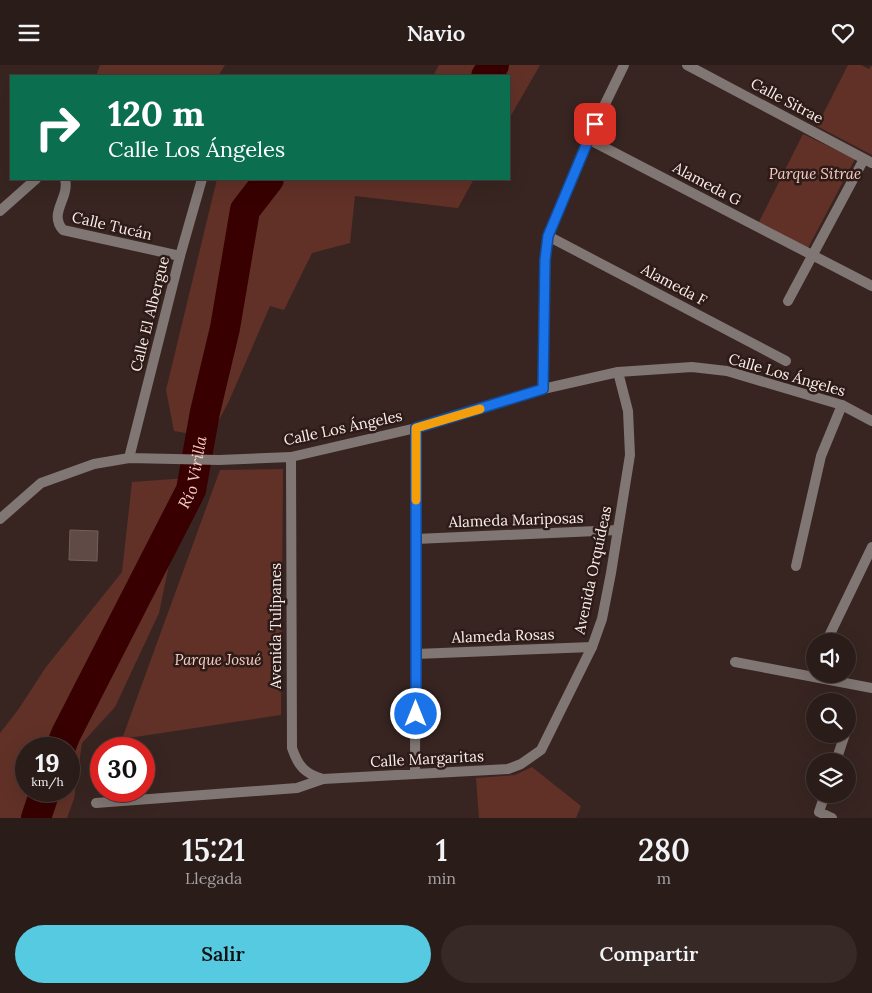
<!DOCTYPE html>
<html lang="es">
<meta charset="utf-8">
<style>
body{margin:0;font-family:Lora,serif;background:#362926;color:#f1f3f6;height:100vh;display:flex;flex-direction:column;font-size:19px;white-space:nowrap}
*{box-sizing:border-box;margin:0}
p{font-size:16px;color:#a5a1a2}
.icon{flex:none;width:28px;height:28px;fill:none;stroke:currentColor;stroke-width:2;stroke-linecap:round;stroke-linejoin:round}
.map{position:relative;height:753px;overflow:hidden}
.details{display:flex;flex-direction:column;background:#2a1c19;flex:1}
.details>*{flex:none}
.top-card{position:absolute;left:10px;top:10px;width:500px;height:105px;border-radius:0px;box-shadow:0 5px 20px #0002,0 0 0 1px #463a38;background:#0b6e4f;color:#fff;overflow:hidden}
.buttons{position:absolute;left:806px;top:568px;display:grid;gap:10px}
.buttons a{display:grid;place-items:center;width:50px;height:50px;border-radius:50%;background:#2a1c19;box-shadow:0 5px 20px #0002,0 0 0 1px #463a38;font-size:25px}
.speed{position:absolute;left:15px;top:672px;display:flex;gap:10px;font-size:25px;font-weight:700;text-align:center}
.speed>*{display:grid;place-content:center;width:65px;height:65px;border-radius:50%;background:#2a1c19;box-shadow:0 5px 20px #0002,0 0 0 1px #463a38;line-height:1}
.speed small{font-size:12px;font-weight:400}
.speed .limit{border:8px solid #d22;background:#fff;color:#111}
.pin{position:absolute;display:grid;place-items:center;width:42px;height:42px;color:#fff;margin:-21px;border-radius:10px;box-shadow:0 2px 8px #0006}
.me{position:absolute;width:55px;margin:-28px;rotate:0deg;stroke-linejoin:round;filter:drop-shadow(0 0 4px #0008)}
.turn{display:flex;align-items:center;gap:18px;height:105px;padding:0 15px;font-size:22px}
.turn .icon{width:65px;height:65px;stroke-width:2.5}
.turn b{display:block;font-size:35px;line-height:42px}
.eta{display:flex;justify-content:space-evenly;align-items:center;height:85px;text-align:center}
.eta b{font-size:30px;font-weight:600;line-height:35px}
.cta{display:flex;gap:10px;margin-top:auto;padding:10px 15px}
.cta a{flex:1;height:58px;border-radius:30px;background:#55cae0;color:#111;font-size:20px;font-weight:600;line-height:58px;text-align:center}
.cta a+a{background:#362926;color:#f1f3f6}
header{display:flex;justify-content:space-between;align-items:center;height:65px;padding:0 15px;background:#2a1c19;font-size:22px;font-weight:600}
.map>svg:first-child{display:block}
.green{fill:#613127;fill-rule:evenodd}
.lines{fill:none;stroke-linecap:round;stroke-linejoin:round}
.river{stroke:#380000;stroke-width:30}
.building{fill:#5f4a45;stroke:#745e59}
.lane{stroke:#807674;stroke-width:10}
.street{stroke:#807674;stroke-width:10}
.route-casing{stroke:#114b97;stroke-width:12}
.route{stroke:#1a73e8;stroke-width:9}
.slow{stroke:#f59e0b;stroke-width:9}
.labels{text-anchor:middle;stroke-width:5;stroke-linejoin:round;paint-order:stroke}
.street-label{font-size:15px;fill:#faedea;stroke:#2d1b17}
.park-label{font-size:15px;font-style:italic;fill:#f7cdc4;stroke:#2d1b17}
.water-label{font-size:16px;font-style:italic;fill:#f4cbc2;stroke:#2d1b17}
</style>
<header><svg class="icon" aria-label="menu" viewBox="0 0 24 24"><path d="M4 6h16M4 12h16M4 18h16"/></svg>Navio<svg class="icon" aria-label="heart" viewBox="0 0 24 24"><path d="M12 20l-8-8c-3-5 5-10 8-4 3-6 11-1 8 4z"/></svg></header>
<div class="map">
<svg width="872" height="753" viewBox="0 0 872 753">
<rect width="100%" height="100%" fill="#382521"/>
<path class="green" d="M 100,0 L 225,0 L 220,8 L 221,11 L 96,11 Z
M 439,0 L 540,0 L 509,54 L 509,11 L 433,11 Z
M 848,0 L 861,0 L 869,4 L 872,0 L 872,90 L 817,61 Z
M 803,69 L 855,94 L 808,183 L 759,157 Z
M 217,114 L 474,114 L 458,143 L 355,131 L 350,178 L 312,188 L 284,245 L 270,241 L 229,336 L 210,372 L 174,366 L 166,325 Z
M 283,404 L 281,650 L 122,674 L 220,405 Z
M 187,413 L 159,548 L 115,642 L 82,678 L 74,734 L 67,753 L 0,753 L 0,668 L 18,645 L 46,602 L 122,507 L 132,417 ZM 26,684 L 69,684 L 69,726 L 26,726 Z
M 532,702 L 581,741 L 576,753 L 479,753 L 476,713 L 515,710 Z"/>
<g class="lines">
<g class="river">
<path d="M 486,11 L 494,0"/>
<path id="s1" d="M 60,684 L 66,669 L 191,425 L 205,347 L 225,263 L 245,145 L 269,114"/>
<path d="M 36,753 L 45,726"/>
</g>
</g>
<path class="building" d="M 70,465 L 98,466 L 97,496 L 69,495 Z"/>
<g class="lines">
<path class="lane" d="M 588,74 L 872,221
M 65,114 C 70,133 48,148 63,165 L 180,191
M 0,146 L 36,114
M 548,171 L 786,296
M 416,474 L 618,465
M 796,501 L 821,391 L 842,340
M 829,571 L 872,482
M 416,589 L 592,582
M 735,597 L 872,623
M 836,696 L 845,669
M 825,729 L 819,747 L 832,753
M 96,738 L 297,723 L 323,714"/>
<path class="street" d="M 687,0 L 872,98
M 788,236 L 864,94
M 543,324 L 545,195 L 548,171 L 588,74 L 624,0
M 291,392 L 292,683 C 298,701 305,709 323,714 L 508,704 L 521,699 L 541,685 L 592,582 L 602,554 L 611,508 L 630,390 L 628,346 L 618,307
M 129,393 L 180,191 L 202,114
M 0,454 L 41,418 L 94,399 L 129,393 L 219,395 L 291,392 L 416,363 L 543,324 L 618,307 L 692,302 L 727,306 L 842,340 L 872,356
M 415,709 L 416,363"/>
</g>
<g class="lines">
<defs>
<path id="route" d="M 416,649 L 416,363 L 543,324 L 545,195 L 548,171 L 595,59"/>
</defs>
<use href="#route" class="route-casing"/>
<use href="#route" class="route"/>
<path class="slow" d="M 416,435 L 416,363 L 480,344"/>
</g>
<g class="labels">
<g class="street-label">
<text transform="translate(787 36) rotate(28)" y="5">Calle Sitrae</text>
<text transform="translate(707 119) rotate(28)" y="5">Alameda G</text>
<text transform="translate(112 161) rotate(13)" y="5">Calle Tucán</text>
<text transform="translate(674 220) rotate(28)" y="5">Alameda F</text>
<text transform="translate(150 249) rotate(-76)" y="5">Calle El Albergue</text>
<text transform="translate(787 310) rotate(16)" y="5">Calle Los Ángeles</text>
<text transform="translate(343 363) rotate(-12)" y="5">Calle Los Ángeles</text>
<text transform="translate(516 455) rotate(-2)" y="5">Alameda Mariposas</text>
<text transform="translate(593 505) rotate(-78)" y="5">Avenida Orquídeas</text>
<text transform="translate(276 561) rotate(-90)" y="5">Avenida Tulipanes</text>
<text transform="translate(503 571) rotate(-2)" y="5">Alameda Rosas</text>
<text transform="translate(427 694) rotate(-3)" y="5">Calle Margaritas</text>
</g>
<g class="park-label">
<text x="815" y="114">Parque Sitrae</text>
<text x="218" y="600">Parque Josué</text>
</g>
<g class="water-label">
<text dy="6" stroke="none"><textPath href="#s1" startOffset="308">Río Virilla</textPath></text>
</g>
</g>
</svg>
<div class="buttons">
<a><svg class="icon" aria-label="sound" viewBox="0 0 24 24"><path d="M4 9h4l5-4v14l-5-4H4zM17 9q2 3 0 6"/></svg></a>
<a><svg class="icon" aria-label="search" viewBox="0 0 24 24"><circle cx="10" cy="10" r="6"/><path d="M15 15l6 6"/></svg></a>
<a><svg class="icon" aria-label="layers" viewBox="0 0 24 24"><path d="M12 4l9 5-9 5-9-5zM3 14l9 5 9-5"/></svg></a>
</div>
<div class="speed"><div>19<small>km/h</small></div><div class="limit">30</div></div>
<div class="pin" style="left:595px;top:59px;background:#d93025"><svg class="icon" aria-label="arrive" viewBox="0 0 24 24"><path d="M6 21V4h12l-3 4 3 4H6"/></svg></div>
<svg class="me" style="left:416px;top:649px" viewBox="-20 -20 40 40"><circle r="17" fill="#1a73e8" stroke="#fff" stroke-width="3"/><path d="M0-11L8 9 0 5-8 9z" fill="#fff"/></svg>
<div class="top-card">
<div class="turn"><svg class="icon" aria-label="right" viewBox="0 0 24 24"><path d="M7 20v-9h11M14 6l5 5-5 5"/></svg><div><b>120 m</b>Calle Los Ángeles</div></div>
</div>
</div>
<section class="details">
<div class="eta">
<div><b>15:21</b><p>Llegada</p></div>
<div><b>1</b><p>min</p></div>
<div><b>280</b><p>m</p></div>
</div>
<div class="cta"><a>Salir</a><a>Compartir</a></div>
</section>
